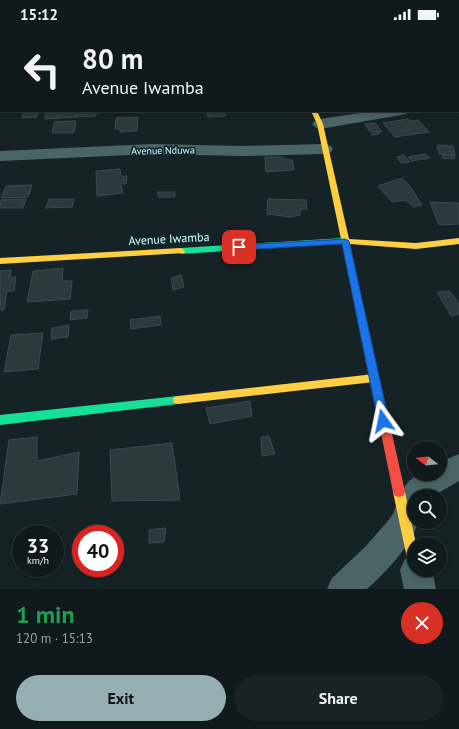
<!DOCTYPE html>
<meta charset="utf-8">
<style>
body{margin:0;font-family:"PT Sans",sans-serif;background:#192325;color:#f1f3f6;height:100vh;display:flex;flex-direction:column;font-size:15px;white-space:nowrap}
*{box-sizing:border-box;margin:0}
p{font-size:13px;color:#9ca1a3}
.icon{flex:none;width:22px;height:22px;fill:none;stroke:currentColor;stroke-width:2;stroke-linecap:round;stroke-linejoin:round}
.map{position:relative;height:561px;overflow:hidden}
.side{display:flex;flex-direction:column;background:#101a1c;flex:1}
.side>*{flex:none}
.hud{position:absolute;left:0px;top:0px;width:459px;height:84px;box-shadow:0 2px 6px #0003,0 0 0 1px #30383b;background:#101a1c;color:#f1f3f6;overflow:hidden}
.needle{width:26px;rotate:286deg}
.fabs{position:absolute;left:407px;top:413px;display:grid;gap:8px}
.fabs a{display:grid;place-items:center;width:40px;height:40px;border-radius:50%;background:#101a1c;box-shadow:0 2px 6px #0003,0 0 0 1px #30383b;font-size:20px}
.speed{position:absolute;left:12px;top:497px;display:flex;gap:8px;font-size:20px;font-weight:700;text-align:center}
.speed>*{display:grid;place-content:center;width:52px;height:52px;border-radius:50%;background:#101a1c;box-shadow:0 2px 6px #0003,0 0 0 1px #30383b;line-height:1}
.speed small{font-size:10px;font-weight:400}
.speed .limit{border:6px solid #d22;background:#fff;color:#111}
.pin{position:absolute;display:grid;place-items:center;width:34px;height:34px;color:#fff;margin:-17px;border-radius:8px;box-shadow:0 2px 6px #0006}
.me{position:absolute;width:44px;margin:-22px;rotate:348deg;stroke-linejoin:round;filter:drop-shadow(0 0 3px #0008)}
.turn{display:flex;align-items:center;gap:14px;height:84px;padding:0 16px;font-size:18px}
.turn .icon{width:52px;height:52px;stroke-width:2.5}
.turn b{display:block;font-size:28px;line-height:34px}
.round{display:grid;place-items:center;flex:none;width:42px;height:42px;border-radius:21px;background:#192325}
.overview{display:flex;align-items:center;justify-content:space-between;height:68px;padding:0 16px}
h1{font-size:24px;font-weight:800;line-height:30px;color:#1e9e55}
.primary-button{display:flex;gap:8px;margin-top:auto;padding:8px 16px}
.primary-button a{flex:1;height:46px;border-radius:24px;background:#96afb3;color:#111;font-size:16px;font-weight:800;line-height:46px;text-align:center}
.primary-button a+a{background:#192325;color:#f1f3f6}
.status{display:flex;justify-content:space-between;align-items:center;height:28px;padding:0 20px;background:#101a1c;direction:ltr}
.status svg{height:11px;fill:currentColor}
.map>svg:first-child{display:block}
.building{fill:#2b3a3d;stroke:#394b50}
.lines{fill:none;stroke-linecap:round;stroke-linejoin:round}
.street{fill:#4b6567;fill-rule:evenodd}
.fast{fill:#16e098;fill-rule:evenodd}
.slow{fill:#ffcf43;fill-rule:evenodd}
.jam{fill:#f24e42;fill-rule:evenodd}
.route{fill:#1a73e8;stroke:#114b97}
.labels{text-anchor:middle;stroke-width:3.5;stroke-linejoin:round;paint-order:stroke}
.far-street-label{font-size:10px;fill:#dbfbff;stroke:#0f282d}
.street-label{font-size:12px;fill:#dbfbff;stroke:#0f282d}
</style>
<div class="status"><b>15:12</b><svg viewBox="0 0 49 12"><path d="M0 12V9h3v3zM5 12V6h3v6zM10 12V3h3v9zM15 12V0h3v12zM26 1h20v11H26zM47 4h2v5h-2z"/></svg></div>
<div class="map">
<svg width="459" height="561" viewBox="0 0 459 561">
<rect width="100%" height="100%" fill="#162326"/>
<path class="building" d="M 24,83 L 38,83 L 37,89 L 22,90 Z
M 46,83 L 76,83 L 76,89 L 45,91 Z
M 77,83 L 96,83 L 96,88 L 76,89 Z
M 207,83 L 224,83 L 225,88 L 208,89 Z
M 138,89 L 137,103 L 120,104 L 120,101 L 115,101 L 116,90 Z
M 408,91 L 410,93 L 418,92 L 429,104 L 395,109 L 383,95 Z
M 76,93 L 74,105 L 52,105 L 54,94 Z
M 375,95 L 382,104 L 378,104 L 379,106 L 372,107 L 365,96 Z
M 437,117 L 453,118 L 455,127 L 439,126 Z
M 425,126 L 430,130 L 412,133 L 408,129 Z
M 443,126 L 455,127 L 454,131 L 442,130 Z
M 404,127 L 410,134 L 401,135 L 397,129 Z
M 265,129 L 283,129 L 284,131 L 292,132 L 294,142 L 266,144 Z
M 120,141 L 121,148 L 127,148 L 126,156 L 121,156 L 123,165 L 97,168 L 96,143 Z
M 402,150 L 409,157 L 422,177 L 413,179 L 405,172 L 392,174 L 378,158 Z
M 32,157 L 28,169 L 1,170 L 6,158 Z
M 158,164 L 175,164 L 175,169 L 158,169 Z
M 26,171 L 23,180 L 0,180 L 1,172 Z
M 49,171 L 74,171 L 72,179 L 46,180 Z
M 268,171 L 306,172 L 307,181 L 300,181 L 300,187 L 291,189 L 267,186 Z
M 430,174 L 459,175 L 459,196 L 439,197 Z
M 63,240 L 62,253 L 72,253 L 70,271 L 27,274 L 33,243 Z
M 11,242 L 10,250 L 16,249 L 14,263 L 7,263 L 4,282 L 0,282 L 0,243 Z
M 181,247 L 184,259 L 173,262 L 171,250 Z
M 450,263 L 459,276 L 459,286 L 451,288 L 437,264 Z
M 88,282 L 87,290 L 70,292 L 71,283 Z
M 160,288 L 161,297 L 131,301 L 130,292 Z
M 69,297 L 68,309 L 51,311 L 52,300 Z
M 43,305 L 38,341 L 4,344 L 11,307 Z
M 250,373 L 252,388 L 210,396 L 206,380 Z
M 269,408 L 275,426 L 262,428 L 261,409 Z
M 37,409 L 37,433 L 79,424 L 77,466 L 0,476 L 9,412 Z
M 172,415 L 180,472 L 112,473 L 110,422 Z
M 166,500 L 164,514 L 149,515 L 149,502 Z"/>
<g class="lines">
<path class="street" d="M 154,0 L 185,0 L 153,1 Z
M 268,0 L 280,0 L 280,1 L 268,1 Z
M 385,0 L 397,0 L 398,1 L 386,1 Z
M 458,70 L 459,70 L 459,78 L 458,78 Z
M 373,83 L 408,83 L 406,86 L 401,87 L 320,101 L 315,99 L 312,96 L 315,93 L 320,91 Z
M 152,116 L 242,118 L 325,116 L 331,118 L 333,121 L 331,124 L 325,126 L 242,128 L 152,126 L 0,133 L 0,123 Z
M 459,426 L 459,453 L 433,468 L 414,468 L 414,494 L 419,494 C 408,521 388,542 367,561 L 327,561 L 332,550 L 365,519 L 387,494 L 393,486 L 402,462 L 409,453 L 418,446 L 440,446 L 440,434 Z
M 414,527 L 414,542 L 432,542 L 436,561 L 404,561 L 400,542 L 405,531 Z"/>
<path class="fast" d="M 343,210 L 346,211 L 347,213 L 346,215 L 181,226 L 177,223 L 181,220 Z
M 178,368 L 182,369 L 183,372 L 182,375 L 178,376 L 0,397 L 0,387 Z"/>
<path class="slow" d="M 311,83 L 317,83 L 323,96 L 349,211 L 416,215 L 459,210 L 459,216 L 416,221 L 350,216 L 358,253 L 354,256 L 351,255 L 342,215 L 339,213 L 341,211 L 317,96 Z
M 181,220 L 185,223 L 184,225 L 0,236 L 0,230 Z
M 374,346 L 378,347 L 379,350 L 378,353 L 374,354 L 178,376 L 174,375 L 173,372 L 174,369 L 178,368 Z
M 399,459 L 403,460 L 405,464 L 416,516 L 414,516 L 414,541 L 410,539 L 408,535 L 393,464 L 395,460 Z"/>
<path class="jam" d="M 354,250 L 358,253 L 405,464 L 403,468 L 399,469 L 395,468 L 393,464 L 350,253 Z"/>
</g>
<path class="route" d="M 345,211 L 349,213 L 389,393 L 387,397 L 383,398 L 379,397 L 378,393 L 342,216 L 239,222 L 235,219 L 239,217 Z"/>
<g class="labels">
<g class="far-street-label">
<text transform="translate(163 122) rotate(-1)" y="4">Avenue Nduwa</text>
</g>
<g class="street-label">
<text transform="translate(169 211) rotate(-3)" y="4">Avenue Iwamba</text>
</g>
</g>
</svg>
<div class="fabs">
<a><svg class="needle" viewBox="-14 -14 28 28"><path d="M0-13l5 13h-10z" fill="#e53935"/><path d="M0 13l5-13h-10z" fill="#9ca1a3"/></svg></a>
<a><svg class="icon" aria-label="search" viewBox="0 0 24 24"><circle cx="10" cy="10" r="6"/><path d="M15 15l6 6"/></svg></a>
<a><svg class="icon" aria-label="layers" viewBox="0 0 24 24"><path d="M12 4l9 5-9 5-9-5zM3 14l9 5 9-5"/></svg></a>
</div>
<div class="speed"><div>33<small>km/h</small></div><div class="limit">40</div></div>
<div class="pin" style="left:239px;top:219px;background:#d93025"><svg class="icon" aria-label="arrive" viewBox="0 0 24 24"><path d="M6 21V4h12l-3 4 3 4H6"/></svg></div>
<svg class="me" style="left:383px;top:393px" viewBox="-20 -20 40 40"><path d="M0-17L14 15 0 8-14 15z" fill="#1a73e8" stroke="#fff" stroke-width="4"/></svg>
<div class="hud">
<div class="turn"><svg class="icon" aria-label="left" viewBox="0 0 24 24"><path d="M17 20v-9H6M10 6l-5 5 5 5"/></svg><div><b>80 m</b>Avenue Iwamba</div></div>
</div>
</div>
<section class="side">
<div class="overview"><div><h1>1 min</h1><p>120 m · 15:13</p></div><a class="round" style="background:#d93025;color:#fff"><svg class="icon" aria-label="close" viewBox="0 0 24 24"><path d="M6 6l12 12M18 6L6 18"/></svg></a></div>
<div class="primary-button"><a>Exit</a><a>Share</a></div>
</section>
